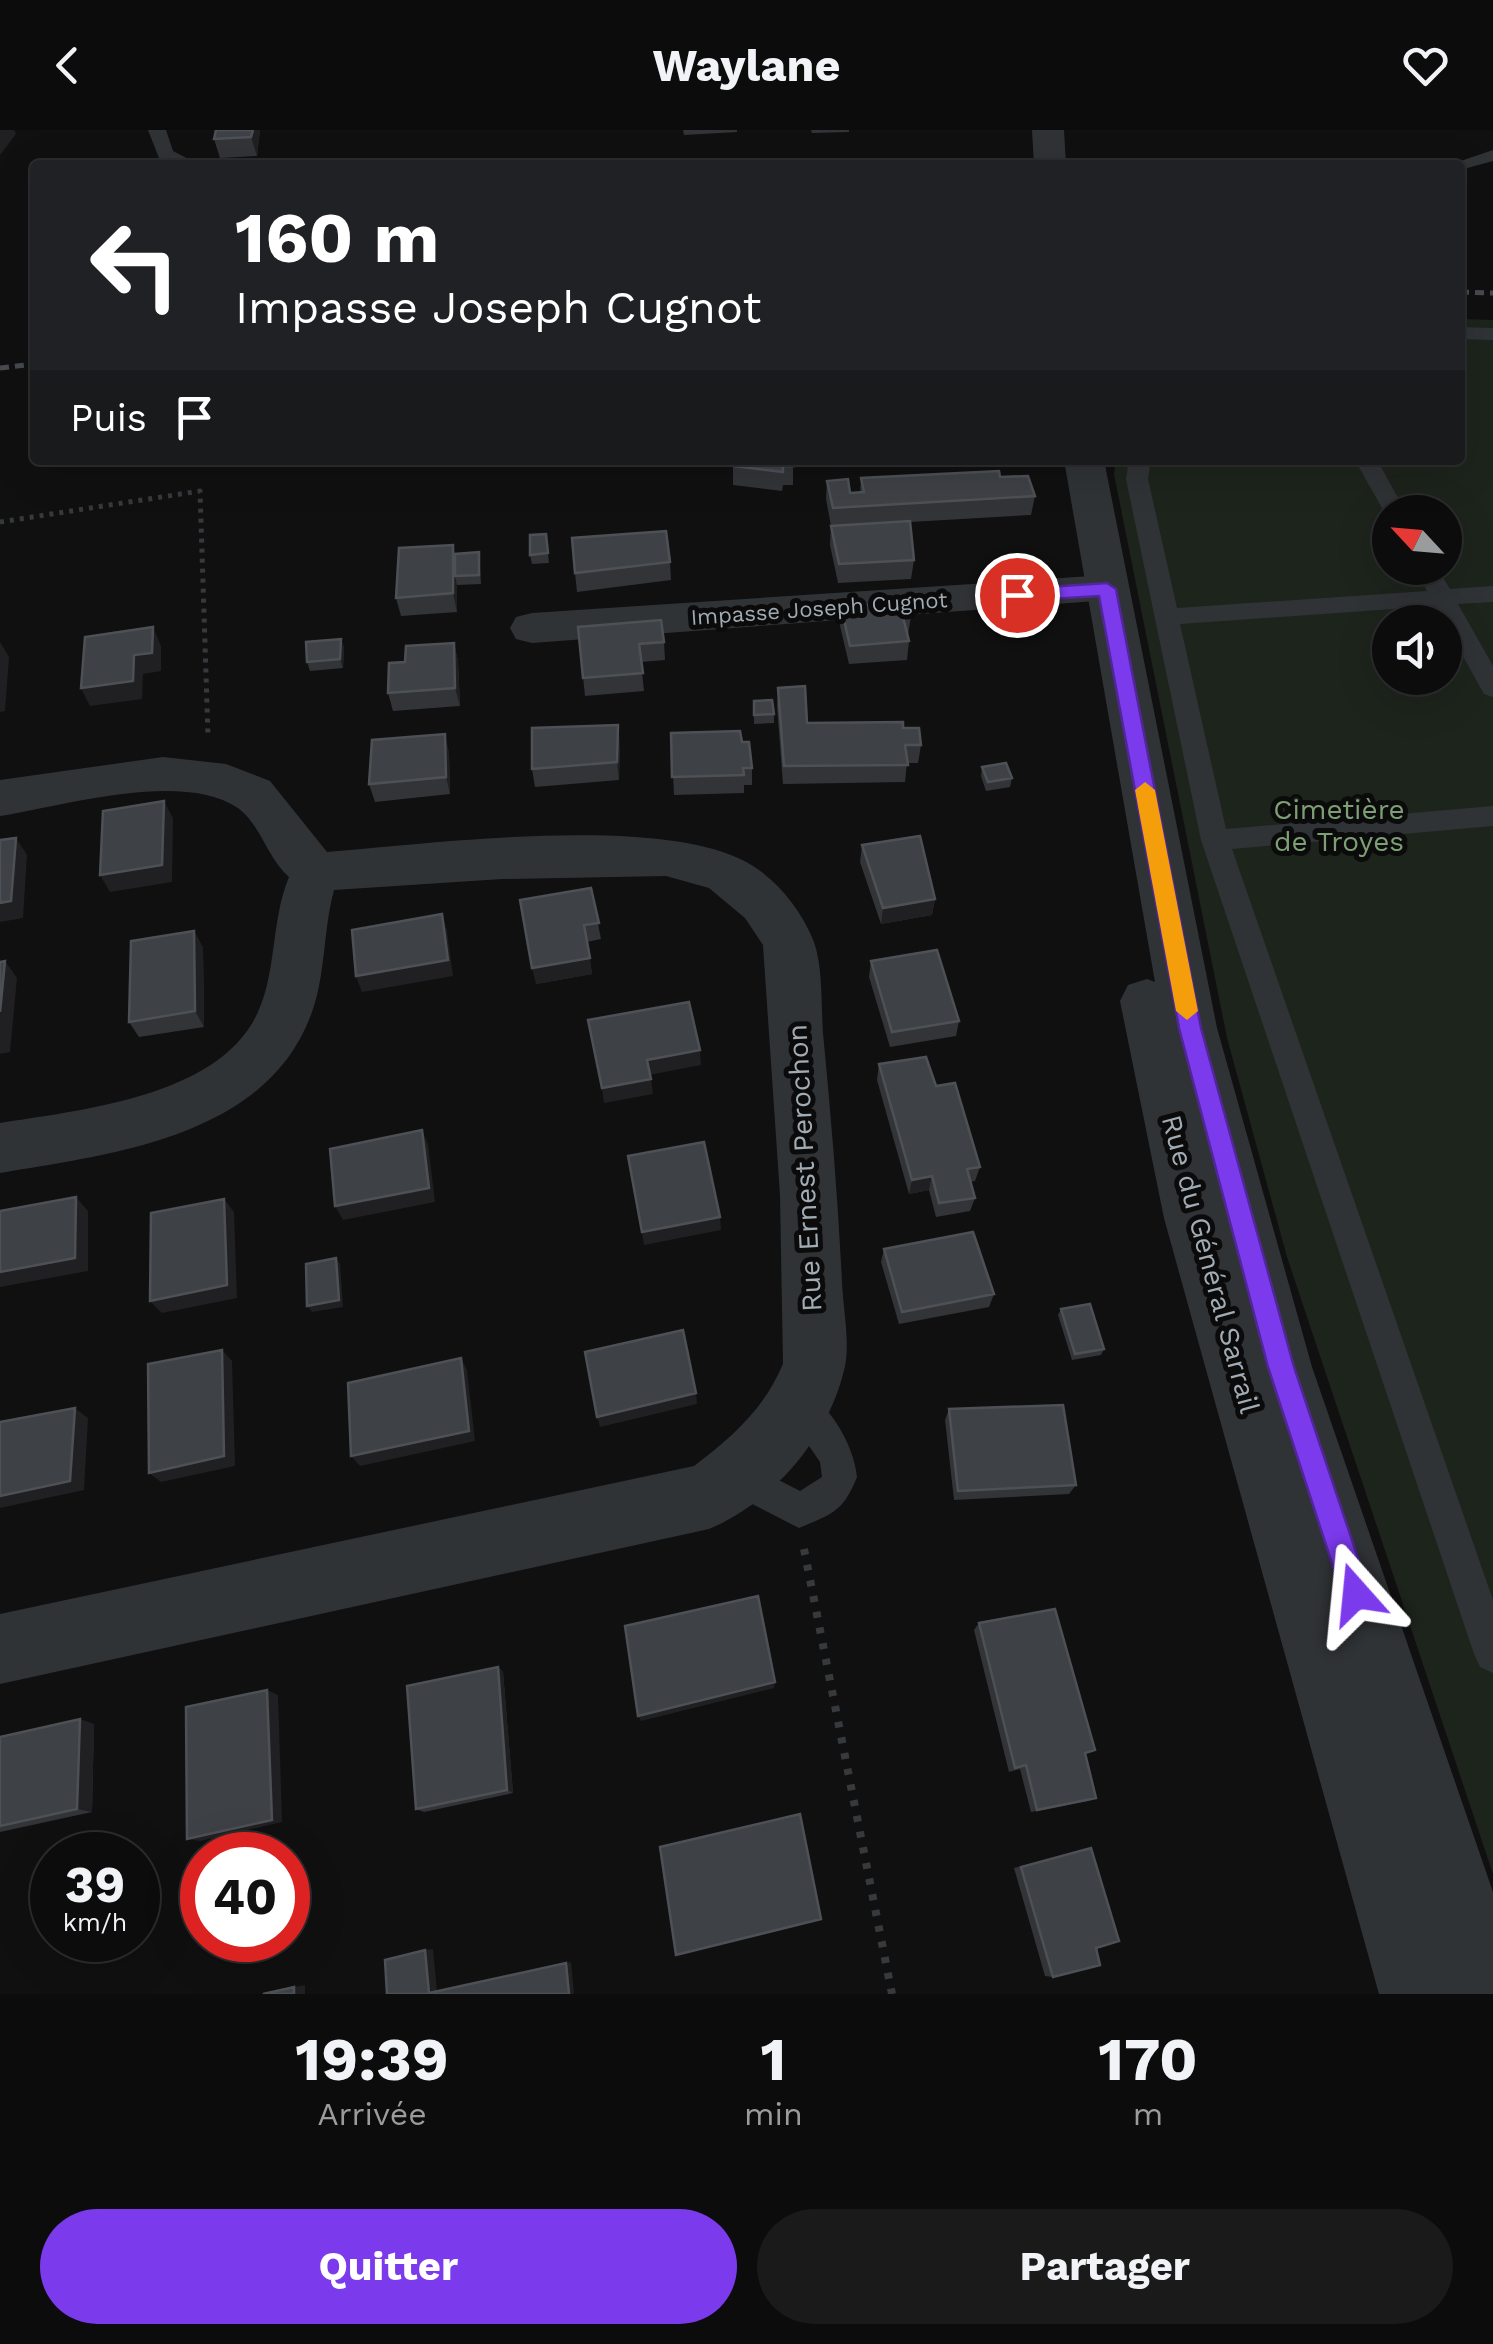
<!DOCTYPE html>
<html lang="fr">
<meta charset="utf-8">
<style>
body{margin:0;font-family:"Work Sans",sans-serif;background:#1a1a1b;color:#f1f3f6;height:100vh;display:flex;flex-direction:column;font-size:38px;white-space:nowrap}
*{box-sizing:border-box;margin:0}
p{font-size:32px;color:#9a9b9d}
.icon{flex:none;width:55px;height:55px;fill:none;stroke:currentColor;stroke-width:2;stroke-linecap:round;stroke-linejoin:round}
.map{position:relative;height:1864px;overflow:hidden}
.sheet{display:flex;flex-direction:column;background:#0c0c0d;flex:1}
.sheet>*{flex:none}
.banner{position:absolute;left:30px;top:30px;width:1435px;height:305px;border-radius:10px;box-shadow:0 10px 40px #0002,0 0 0 2px #2c2c2e;background:#202124;color:#fff;overflow:hidden}
.needle{width:65px;rotate:296deg}
.fabs{position:absolute;left:1372px;top:365px;display:grid;gap:20px}
.fabs a{display:grid;place-items:center;width:90px;height:90px;border-radius:50%;background:#0c0c0d;box-shadow:0 10px 40px #0002,0 0 0 2px #2c2c2e;font-size:50px}
.speed{position:absolute;left:30px;top:1702px;display:flex;gap:20px;font-size:50px;font-weight:700;text-align:center}
.speed>*{display:grid;place-content:center;width:130px;height:130px;border-radius:50%;background:#0c0c0d;box-shadow:0 10px 40px #0002,0 0 0 2px #2c2c2e;line-height:1}
.speed small{font-size:25px;font-weight:400}
.speed .limit{border:15px solid #d22;background:#fff;color:#111}
.pin{position:absolute;display:grid;place-items:center;width:85px;height:85px;color:#fff;margin:-42px;border:5px solid #fff;border-radius:50%;box-shadow:0 2px 10px #0007}
.me{position:absolute;width:110px;margin:-55px;rotate:342deg;stroke-linejoin:round;filter:drop-shadow(0 0 8px #0008)}
.turn{display:flex;align-items:center;gap:35px;height:210px;padding:0 40px;font-size:45px}
.turn .icon{width:130px;height:130px;stroke-width:2.5}
.turn b{display:block;font-size:70px;line-height:85px}
.then{display:flex;align-items:center;height:95px;padding:0 40px;background:#0003;gap:20px;font-size:38px}
.eta{display:flex;justify-content:space-evenly;align-items:center;height:170px;text-align:center}
.eta b{font-size:60px;font-weight:700;line-height:70px}
.primary-button{display:flex;gap:20px;margin-top:auto;padding:20px 40px}
.primary-button a{flex:1;height:115px;border-radius:60px;background:#7c3aed;color:#fff;font-size:40px;font-weight:700;line-height:115px;text-align:center}
.primary-button a+a{background:#1a1a1b;color:#f1f3f6}
header{display:flex;justify-content:space-between;align-items:center;height:130px;padding:0 40px;background:#0c0c0d;font-size:45px;font-weight:700}
.map>svg:first-child{display:block}
.green{fill:#1d241c;fill-rule:evenodd}
.lines{fill:none;stroke-linecap:round;stroke-linejoin:round}
.path-far1{stroke:#363a3d;stroke-width:5;stroke-dasharray:4 6;stroke-linecap:butt}
.path{stroke:#363a3d;stroke-width:8;stroke-dasharray:6 10;stroke-linecap:butt}
.service{fill:#303336;fill-rule:evenodd}
.minor{fill:#303336;fill-rule:evenodd}
.tertiary{fill:#303336;fill-rule:evenodd}
.rail{stroke:#474b4f;stroke-width:5;stroke-dasharray:9 6;stroke-linecap:butt}
.wall{fill:#323437}
.shaded-wall{fill:#202022}
.building{fill:#3e4145;stroke:#4d5156;stroke-width:2.5}
.route{fill:#7c3aed;stroke:#51269a;stroke-width:2.5}
.slow{fill:#f59e0b}
.labels{text-anchor:middle;stroke-width:10;stroke-linejoin:round;paint-order:stroke}
.far-street-label{font-size:22px;fill:#a0abb3;stroke:#0b0b0c}
.park-label{font-size:28px;fill:#7e9f75;stroke:#0b0b0c}
.street-label{font-size:28px;fill:#a0abb3;stroke:#0b0b0c}
</style>
<header><svg class="icon" aria-label="back" viewBox="0 0 24 24"><path d="M15 5l-7 7 7 7"/></svg>Waylane<svg class="icon" aria-label="heart" viewBox="0 0 24 24"><path d="M12 20l-8-8c-3-5 5-10 8-4 3-6 11-1 8 4z"/></svg></header>
<div class="map">
<svg width="1493" height="1864" viewBox="0 0 1493 1864">
<rect width="100%" height="100%" fill="#101011"/>
<path class="green" d="M 1460,189 L 1493,190 L 1493,1744 L 1287,1127 L 1227,908 L 1114,344 L 1116,330 L 1460,330 ZM 1390,382 L 1445,382 L 1445,438 L 1390,438 ZM 1390,492 L 1445,492 L 1445,548 L 1390,548 Z"/>
<g class="lines">
<path class="path-far1" d="M 0,392 L 200,361 L 208,606"/>
<path class="path" d="M 804,1419 L 892,1864"/>
<path class="service" d="M 148,0 L 166,0 L 173,21 L 200,35 L 176,35 L 159,28 Z
M 1493,20 L 1493,31 L 1460,40 L 1460,35 L 1449,35 Z
M 1460,197 L 1493,198 L 1493,210 L 1460,209 Z
M 1129,330 L 1151,330 L 1148,349 L 1177,478 L 1427,461 L 1415,438 L 1437,438 L 1450,459 L 1493,456 L 1493,472 L 1458,474 L 1493,536 L 1493,567 L 1484,564 L 1435,476 L 1180,494 L 1226,699 L 1493,676 L 1493,696 L 1232,719 L 1493,1470 L 1493,1543 L 1480,1537 L 1474,1524 L 1201,710 L 1126,349 Z
M 1355,330 L 1377,330 L 1406,382 L 1390,382 L 1387,387 Z
M 798,1258 C 829,1271 854,1315 857,1347 C 843,1382 832,1384 799,1398 L 723,1359 L 718,1346 L 723,1333 L 736,1328 L 800,1361 L 822,1347 L 820,1332 L 781,1275 L 786,1263 Z"/>
<path class="minor" d="M 1107,445 L 1122,449 L 1129,459 L 1122,469 L 532,513 L 516,509 L 510,498 L 516,487 L 532,483 Z
M 163,627 L 226,634 L 270,651 L 327,722 C 430,714 670,682 753,736 C 780,753 802,782 814,812 C 823,838 821,875 823,903 C 831,986 838,1069 842,1152 C 843,1178 850,1211 845,1236 C 830,1306 774,1372 709,1399 L 0,1554 L 0,1484 L 694,1336 C 732,1307 764,1279 783,1234 L 780,1065 L 763,815 L 745,788 L 709,758 L 666,746 L 502,749 L 334,760 C 323,800 326,843 312,882 C 268,1007 113,1024 0,1043 L 0,993 C 80,980 220,967 258,882 C 277,840 271,790 289,747 C 267,728 261,695 238,678 C 182,640 63,676 0,686 L 0,650 Z"/>
<path class="tertiary" d="M 1032,0 L 1064,0 L 1066,35 L 1034,35 Z
M 1064,330 L 1104,330 L 1217,898 L 1312,1237 L 1493,1762 L 1493,1864 L 1379,1864 L 1164,1088 L 1120,871 L 1128,855 L 1147,849 L 1155,852 Z"/>
<path class="rail" d="M 1460,162 L 1493,163
M 0,238 L 35,234"/>
</g>
<path class="wall" d="M 260,0 L 257,26 L 220,28 L 214,9 Z
M 683,0 L 737,0 L 737,2 L 684,5 Z
M 811,0 L 849,0 L 849,2 L 812,3 Z
M 733,330 L 797,330 L 797,332 L 793,332 L 793,355 L 783,355 L 782,361 L 733,355 Z
M 1000,347 L 1035,366 L 1031,385 L 910,392 L 914,430 L 911,449 L 838,453 L 830,415 L 831,396 L 826,369 L 827,351 L 850,363 L 860,363 L 861,348 Z
M 546,404 L 549,433 L 532,434 L 530,425 Z
M 453,415 L 455,424 L 479,422 L 481,454 L 457,455 L 457,482 L 401,486 L 396,468 Z
M 670,432 L 671,450 L 577,462 L 575,443 Z
M 841,477 L 911,486 L 908,505 L 909,511 L 907,530 L 849,534 L 840,496 Z
M 578,497 L 664,512 L 665,530 L 641,532 L 644,561 L 585,566 Z
M 341,509 L 344,518 L 343,538 L 310,541 L 307,532 Z
M 454,513 L 458,531 L 460,576 L 393,581 L 388,563 Z
M 778,558 L 807,593 L 903,598 L 921,615 L 918,633 L 907,633 L 905,652 L 783,654 L 777,576 Z
M 754,571 L 774,584 L 774,593 L 754,594 Z
M 671,603 L 742,612 L 752,638 L 752,655 L 744,655 L 744,663 L 674,665 Z
M 620,613 L 619,650 L 535,657 L 532,639 Z
M 449,622 L 450,664 L 375,672 L 369,654 Z
M 982,637 L 1012,648 L 1010,657 L 986,661 L 981,646 Z
M 862,715 L 935,769 L 932,785 L 881,794 L 860,732 Z
M 591,758 L 601,809 L 587,812 L 592,844 L 536,854 Z
M 194,801 L 203,818 L 204,897 L 139,907 L 129,892 Z
M 871,831 L 959,891 L 956,906 L 890,917 L 869,847 Z
M 879,934 L 936,956 L 980,1037 L 975,1051 L 970,1052 L 975,1068 L 970,1081 L 936,1087 L 929,1060 L 909,1064 L 877,950 Z
M 884,1119 L 994,1164 L 989,1177 L 899,1194 L 881,1132 Z
M 1061,1179 L 1104,1219 L 1101,1225 L 1072,1230 L 1058,1185 Z
M 949,1279 L 1076,1355 L 1069,1364 L 954,1370 L 945,1290 Z
M 979,1493 L 1085,1624 L 1096,1668 L 1088,1671 L 1031,1682 L 1020,1639 L 1009,1642 L 974,1500 Z
M 498,1537 L 503,1542 L 513,1663 L 424,1682 L 416,1679 Z
M 94,1594 L 92,1682 L 0,1702 L 0,1607 Z
M 1091,1718 L 1096,1818 L 1053,1847 L 1045,1846 L 1014,1738 Z"/>
<path class="shaded-wall" d="M 0,0 L 14,0 L 16,4 L 0,25 Z
M 253,0 L 260,0 L 257,26 L 251,7 Z
M 453,415 L 457,433 L 455,446 L 457,455 L 457,482 L 453,463 Z
M 153,497 L 161,516 L 161,541 L 143,544 L 142,569 L 90,576 L 81,558 L 134,525 Z
M 341,509 L 344,518 L 343,538 L 340,529 Z
M 0,512 L 9,527 L 5,581 L 0,582 Z
M 454,513 L 458,531 L 460,576 L 455,558 Z
M 618,595 L 620,613 L 619,650 L 617,632 Z
M 445,604 L 449,622 L 450,664 L 446,647 Z
M 164,671 L 173,688 L 172,752 L 110,762 L 100,745 Z
M 16,708 L 27,725 L 23,788 L 0,792 L 0,773 Z
M 935,769 L 932,785 L 881,794 L 883,778 Z
M 442,784 L 447,801 L 453,846 L 362,862 L 356,846 Z
M 194,801 L 203,818 L 204,897 L 195,881 Z
M 590,828 L 592,844 L 536,854 L 532,838 Z
M 5,831 L 17,848 L 10,922 L 0,924 L 0,882 Z
M 700,920 L 701,935 L 649,945 L 647,930 Z
M 651,949 L 653,964 L 604,973 L 602,958 Z
M 422,1000 L 428,1014 L 435,1072 L 343,1090 L 335,1076 Z
M 932,1046 L 929,1060 L 909,1064 L 912,1050 Z
M 76,1067 L 88,1081 L 88,1141 L 0,1157 L 0,1142 Z
M 224,1069 L 234,1082 L 237,1168 L 162,1183 L 150,1171 Z
M 720,1087 L 721,1100 L 644,1115 L 642,1102 Z
M 336,1128 L 340,1134 L 343,1177 L 312,1182 L 307,1176 Z
M 222,1220 L 232,1231 L 235,1336 L 161,1352 L 149,1343 Z
M 461,1228 L 467,1240 L 475,1311 L 360,1336 L 351,1326 Z
M 696,1263 L 697,1274 L 600,1297 L 597,1287 Z
M 75,1278 L 88,1288 L 84,1360 L 0,1378 L 0,1366 Z
M 498,1537 L 503,1542 L 513,1663 L 507,1660 Z
M 775,1552 L 774,1558 L 641,1591 L 638,1586 Z
M 267,1560 L 278,1565 L 282,1692 L 200,1711 L 187,1709 Z
M 80,1589 L 94,1594 L 92,1682 L 77,1679 Z
M 433,1819 L 437,1862 L 429,1863 L 425,1820 Z
M 571,1832 L 574,1864 L 569,1864 L 566,1833 Z
M 305,1855 L 305,1864 L 294,1864 L 294,1857 Z"/>
<path class="building" d="M 216,0 L 253,0 L 251,7 L 214,9 Z
M 733,330 L 793,330 L 794,336 L 783,336 L 783,342 L 733,336 Z
M 999,341 L 1000,347 L 1028,346 L 1035,366 L 833,378 L 827,351 L 848,349 L 850,363 L 864,362 L 861,348 Z
M 910,391 L 914,430 L 839,434 L 831,396 Z
M 666,401 L 670,432 L 575,443 L 572,408 Z
M 546,404 L 548,423 L 530,425 L 530,405 Z
M 453,415 L 453,463 L 396,468 L 399,418 Z
M 479,422 L 479,445 L 455,446 L 455,424 Z
M 906,472 L 911,486 L 903,487 L 909,511 L 850,516 L 841,477 Z
M 661,490 L 664,512 L 639,514 L 643,543 L 583,548 L 578,497 Z
M 153,497 L 152,523 L 134,525 L 133,551 L 81,558 L 85,507 Z
M 341,509 L 340,529 L 307,532 L 306,512 Z
M 454,513 L 455,558 L 388,563 L 389,533 L 405,532 L 406,516 Z
M 805,556 L 807,593 L 903,592 L 903,598 L 919,598 L 921,615 L 905,615 L 908,635 L 784,636 L 778,558 Z
M 772,570 L 774,584 L 754,585 L 754,571 Z
M 618,595 L 617,632 L 532,639 L 532,598 Z
M 740,601 L 742,612 L 749,612 L 752,638 L 743,638 L 744,645 L 672,647 L 671,603 Z
M 445,604 L 446,647 L 369,654 L 372,610 Z
M 1006,633 L 1012,648 L 988,652 L 982,637 Z
M 164,671 L 162,735 L 100,745 L 103,681 Z
M 920,706 L 935,769 L 883,778 L 862,715 Z
M 16,708 L 11,771 L 0,773 L 0,710 Z
M 591,758 L 599,793 L 584,795 L 590,828 L 532,838 L 520,770 Z
M 442,784 L 448,830 L 356,846 L 352,800 Z
M 194,801 L 195,881 L 129,892 L 131,811 Z
M 937,820 L 959,891 L 892,902 L 871,831 Z
M 5,831 L 0,882 L 0,832 Z
M 689,872 L 700,920 L 647,930 L 651,949 L 602,958 L 588,890 Z
M 926,927 L 936,956 L 955,953 L 980,1037 L 967,1039 L 975,1068 L 939,1073 L 932,1046 L 912,1050 L 879,934 Z
M 422,1000 L 429,1058 L 335,1076 L 330,1019 Z
M 704,1012 L 720,1087 L 642,1102 L 628,1026 Z
M 76,1067 L 75,1128 L 0,1142 L 0,1081 Z
M 224,1069 L 227,1155 L 150,1171 L 151,1083 Z
M 973,1102 L 994,1164 L 902,1182 L 884,1119 Z
M 336,1128 L 339,1170 L 307,1176 L 306,1134 Z
M 1090,1174 L 1104,1219 L 1075,1224 L 1061,1179 Z
M 683,1200 L 696,1263 L 597,1287 L 585,1222 Z
M 222,1220 L 224,1326 L 149,1343 L 148,1234 Z
M 461,1228 L 469,1301 L 351,1326 L 348,1253 Z
M 1063,1275 L 1076,1355 L 958,1361 L 949,1279 Z
M 75,1278 L 70,1351 L 0,1366 L 0,1292 Z
M 758,1466 L 775,1552 L 638,1586 L 625,1496 Z
M 1055,1479 L 1095,1620 L 1085,1623 L 1096,1668 L 1037,1680 L 1026,1635 L 1015,1638 L 979,1493 Z
M 498,1537 L 507,1660 L 416,1679 L 407,1556 Z
M 267,1560 L 272,1690 L 187,1709 L 186,1577 Z
M 80,1589 L 77,1679 L 0,1696 L 0,1607 Z
M 800,1684 L 821,1789 L 676,1825 L 660,1717 Z
M 1091,1718 L 1119,1811 L 1096,1818 L 1100,1835 L 1053,1847 L 1021,1737 Z
M 425,1820 L 429,1863 L 566,1833 L 569,1864 L 387,1864 L 385,1830 Z
M 294,1857 L 294,1864 L 263,1864 Z"/>
<path class="route" d="M 1107,453 L 1116,459 L 1201,898 L 1294,1237 L 1370,1464 L 1366,1474 L 1356,1478 L 1346,1474 L 1342,1464 L 1268,1237 L 1179,898 L 1099,466 L 1017,471 L 1008,465 L 1017,459 Z"/>
<path class="slow" d="M 1145,652 L 1155,660 L 1198,881 L 1187,890 L 1176,881 L 1135,660 Z"/>
<g class="labels">
<g class="far-street-label">
<text transform="translate(819 478) rotate(-4)" y="8">Impasse Joseph Cugnot</text>
</g>
<g class="park-label">
<text x="1339" y="689">Cimetière<tspan x="1339" dy="32">de Troyes</tspan></text>
</g>
<g class="street-label">
<text transform="translate(804 1038) rotate(-93)" y="10">Rue Ernest Perochon</text>
<text transform="translate(1211 1134) rotate(75)" y="10">Rue du Général Sarrail</text>
</g>
</g>
</svg>
<div class="fabs">
<a><svg class="needle" viewBox="-14 -14 28 28"><path d="M0-13l5 13h-10z" fill="#e53935"/><path d="M0 13l5-13h-10z" fill="#9a9b9d"/></svg></a>
<a><svg class="icon" aria-label="sound" viewBox="0 0 24 24"><path d="M4 9h4l5-4v14l-5-4H4zM17 9q2 3 0 6"/></svg></a>
</div>
<div class="speed"><div>39<small>km/h</small></div><div class="limit">40</div></div>
<div class="pin" style="left:1017px;top:465px;background:#d93025"><svg class="icon" aria-label="arrive" viewBox="0 0 24 24"><path d="M6 21V4h12l-3 4 3 4H6"/></svg></div>
<svg class="me" style="left:1356px;top:1464px" viewBox="-20 -20 40 40"><path d="M0-17L14 15 0 8-14 15z" fill="#7c3aed" stroke="#fff" stroke-width="4"/></svg>
<div class="banner">
<div class="turn"><svg class="icon" aria-label="left" viewBox="0 0 24 24"><path d="M17 20v-9H6M10 6l-5 5 5 5"/></svg><div><b>160 m</b>Impasse Joseph Cugnot</div></div>
<div class="then">Puis<svg class="icon" aria-label="arrive" viewBox="0 0 24 24"><path d="M6 21V4h12l-3 4 3 4H6"/></svg></div>
</div>
</div>
<section class="sheet">
<div class="eta">
<div><b>19:39</b><p>Arrivée</p></div>
<div><b>1</b><p>min</p></div>
<div><b>170</b><p>m</p></div>
</div>
<div class="primary-button"><a>Quitter</a><a>Partager</a></div>
</section>
